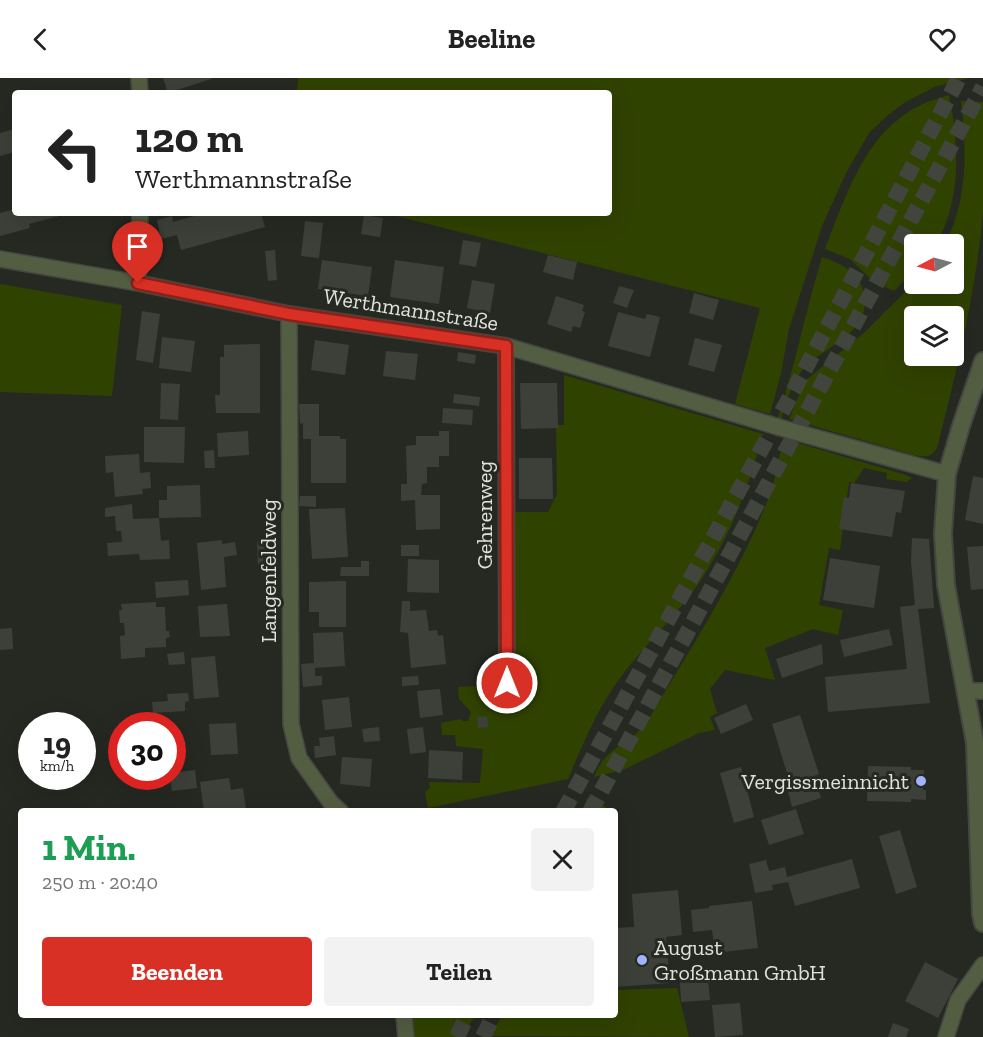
<!DOCTYPE html>
<html lang="de">
<meta charset="utf-8">
<style>
body{margin:0;font-family:"Zilla Slab",serif;background:#f2f2f2;color:#222;height:100vh;display:flex;flex-direction:column;font-size:22px;white-space:nowrap}
*{box-sizing:border-box;margin:0}
p{font-size:20px;color:#767676}
.icon{flex:none;width:33px;height:33px;fill:none;stroke:currentColor;stroke-width:2;stroke-linecap:round;stroke-linejoin:round}
.map{position:relative;flex:1;overflow:hidden}
.panel{position:absolute;left:18px;top:730px;width:600px;height:210px;display:flex;flex-direction:column;background:#fff;border-radius:6px;box-shadow:0 6px 24px #0002}
.panel>*{flex:none}
.hud{position:absolute;left:12px;top:12px;width:600px;height:126px;border-radius:6px;box-shadow:0 6px 24px #0002;background:#fff;color:#222;overflow:hidden}
.needle{width:39px;rotate:264deg}
.buttons{position:absolute;left:904px;top:156px;display:grid;gap:12px}
.buttons a{display:grid;place-items:center;width:60px;height:60px;border-radius:6px;background:#fff;box-shadow:0 6px 24px #0002;font-size:30px}
.speed{position:absolute;left:18px;top:634px;display:flex;gap:12px;font-size:30px;font-weight:700;text-align:center}
.speed>*{display:grid;place-content:center;width:78px;height:78px;border-radius:50%;background:#fff;box-shadow:0 6px 24px #0002;line-height:1}
.speed small{font-size:15px;font-weight:400}
.speed .limit{border:9px solid #d22;background:#fff;color:#111}
.pin{position:absolute;display:grid;place-items:center;width:51px;height:51px;color:#fff;margin:-62px -26px;border-radius:50% 50% 50% 0;rotate:-45deg;box-shadow:0 0 6px #0007}
.pin .icon{rotate:45deg}
.me{position:absolute;width:66px;margin:-33px;rotate:0deg;stroke-linejoin:round;filter:drop-shadow(0 0 4px #0008)}
.turn{display:flex;align-items:center;gap:21px;height:126px;padding:0 24px;font-size:27px}
.turn .icon{width:78px;height:78px;stroke-width:2.5}
.turn b{display:block;font-size:42px;line-height:51px}
.round{display:grid;place-items:center;flex:none;width:63px;height:63px;border-radius:6px;background:#f2f2f2}
.overview{display:flex;align-items:center;justify-content:space-between;height:102px;padding:0 24px}
h1{font-size:36px;font-weight:800;line-height:45px;color:#1e9e55}
.cta{display:flex;gap:12px;margin-top:auto;padding:12px 24px}
.cta a{flex:1;height:69px;border-radius:6px;background:#d93025;color:#fff;font-size:24px;font-weight:800;line-height:69px;text-align:center}
.cta a+a{background:#f2f2f2;color:#222}
header{display:flex;justify-content:space-between;align-items:center;height:78px;padding:0 24px;background:#fff;font-size:27px;font-weight:800}
.map>svg:first-child{display:block}
.green{fill:#304200;fill-rule:evenodd}
.building{fill:#3d4038}
.lines{fill:none;stroke-linecap:round;stroke-linejoin:round}
.trunk-tunnel{stroke:#42453e;stroke-width:16;stroke-dasharray:16 8;stroke-linecap:butt}
.minor-casing{stroke:#444740;stroke-width:18}
.tertiary-casing{stroke:#444740;stroke-width:20}
.minor{stroke:#535d42;stroke-width:15}
.tertiary{stroke:#535d42;stroke-width:16}
.route-casing{stroke:#8d1f18;stroke-width:15}
.route{stroke:#d93025;stroke-width:10}
.poi-dot{fill:#a3b2fd;stroke:#262922;stroke-width:2}
.labels{text-anchor:middle;stroke-width:6;stroke-linejoin:round;paint-order:stroke}
.street-label{font-size:22px;fill:#e0e2dd;stroke:#262922}
.poi-label{font-size:22px;fill:#e0e2dd;stroke:#262922;text-anchor:end}
</style>
<header><svg class="icon" aria-label="back" viewBox="0 0 24 24"><path d="M15 5l-7 7 7 7"/></svg>Beeline<svg class="icon" aria-label="heart" viewBox="0 0 24 24"><path d="M12 20l-8-8c-3-5 5-10 8-4 3-6 11-1 8 4z"/></svg></header>
<div class="map">
<svg width="983" height="959" viewBox="0 0 983 959">
<rect width="100%" height="100%" fill="#262922"/>
<path class="green" d="M 298,0 L 969,0 L 934,9 L 904,25 L 888,37 L 869,55 L 846,95 L 822,148 L 789,251 L 781,295 L 770,336 L 735,326 L 760,230 L 385,135 L 609,135 L 609,15 L 297,15 Z
M 949,17 C 959,68 962,120 936,166 L 915,166 L 915,192 L 894,213 L 874,204 L 850,181 L 825,171 C 847,116 865,53 923,26 C 931,22 941,20 949,17 Z
M 961,23 L 983,24 C 983,60 983,98 983,134 C 976,214 957,292 937,370 C 931,380 925,379 914,377 L 789,341 L 805,303 L 865,254 L 915,204 L 915,206 L 954,206 L 954,166 L 945,166 C 968,121 967,73 961,23 ZM 915,238 L 954,238 L 954,278 L 915,278 Z
M 822,179 C 839,185 858,193 863,212 C 876,256 822,267 801,294 C 791,308 786,325 781,341 L 778,340 C 795,287 806,232 822,179 Z
M 0,206 L 122,227 L 112,318 L 0,314 Z
M 564,297 L 763,356 C 748,411 729,462 696,509 C 673,542 643,568 620,600 C 597,631 583,666 568,701 L 428,730 L 425,714 L 430,710 L 429,704 L 480,705 L 483,671 L 456,668 L 455,657 L 442,657 L 441,645 L 460,641 L 463,643 L 468,643 L 471,634 L 459,621 L 458,609 L 501,607 L 502,616 L 510,618 L 510,434 L 548,434 L 557,416 L 556,347 L 564,347 Z
M 784,361 L 906,397 L 912,400 L 907,404 L 886,401 L 887,395 L 864,390 L 854,405 L 849,404 L 840,472 L 829,470 L 819,527 L 843,532 L 838,557 L 813,551 L 765,570 L 775,602 L 725,592 L 710,611 L 717,635 L 710,639 L 715,652 L 699,655 L 623,692 L 594,699 C 605,669 627,668 646,646 C 689,572 738,499 769,419 C 776,401 778,380 784,361 Z
M 587,720 L 601,725 L 610,733 L 583,733 Z
M 677,910 L 689,959 L 490,958 L 502,938 L 615,938 L 615,912 Z
M 411,938 L 475,938 L 462,959 L 412,959 Z"/>
<path class="building" d="M 163,0 L 214,0 L 168,15 Z
M 15,51 L 15,74 L 0,78 L 0,55 Z
M 15,131 L 15,135 L 67,136 L 29,146 L 30,150 L 0,158 L 0,135 Z
M 205,135 L 261,135 L 265,149 L 181,172 L 177,157 L 161,161 L 157,142 L 172,138 L 173,144 Z
M 364,137 L 383,140 L 380,159 L 361,156 Z
M 305,143 L 323,145 L 319,180 L 301,178 Z
M 463,162 L 481,165 L 476,189 L 459,186 Z
M 275,172 L 277,202 L 268,203 L 265,173 Z
M 548,177 L 577,184 L 573,202 L 543,194 Z
M 322,182 L 372,189 L 368,218 L 318,211 Z
M 395,182 L 444,189 L 439,226 L 390,219 Z
M 472,202 L 495,206 L 490,235 L 467,230 Z
M 619,208 L 634,212 L 627,230 L 613,225 Z
M 694,215 L 719,222 L 713,242 L 689,235 Z
M 556,218 L 584,227 L 582,233 L 585,234 L 580,250 L 573,248 L 571,254 L 547,246 Z
M 142,233 L 160,236 L 153,285 L 136,282 Z
M 618,234 L 645,241 L 647,236 L 660,239 L 650,279 L 608,268 Z
M 162,259 L 195,263 L 191,294 L 159,290 Z
M 695,260 L 722,267 L 714,294 L 688,287 Z
M 315,262 L 349,267 L 345,297 L 311,292 Z
M 260,266 L 260,335 L 216,335 L 215,317 L 220,317 L 220,279 L 224,279 L 224,267 Z
M 386,273 L 418,276 L 415,302 L 383,298 Z
M 458,274 L 476,277 L 475,286 L 457,283 Z
M 161,305 L 180,306 L 178,342 L 160,341 Z
M 520,305 L 557,305 L 558,350 L 521,351 Z
M 454,316 L 480,319 L 479,328 L 453,325 Z
M 299,326 L 319,326 L 319,358 L 340,358 L 340,361 L 346,361 L 346,405 L 311,405 L 311,361 L 303,361 L 303,345 L 300,346 Z
M 443,330 L 473,332 L 472,347 L 442,345 Z
M 144,349 L 185,349 L 184,385 L 144,384 Z
M 248,353 L 249,377 L 218,379 L 217,355 Z
M 439,353 L 449,353 L 449,378 L 439,378 L 439,389 L 427,389 L 427,405 L 422,406 L 421,417 L 440,417 L 440,451 L 416,452 L 415,422 L 401,423 L 401,406 L 407,406 L 406,368 L 416,367 L 416,358 L 439,358 Z
M 214,372 L 215,390 L 205,390 L 204,373 Z
M 139,376 L 140,395 L 150,394 L 151,410 L 142,411 L 143,416 L 115,419 L 113,394 L 106,395 L 105,378 Z
M 519,380 L 552,380 L 553,421 L 519,421 Z
M 973,398 L 983,400 L 983,446 L 965,442 Z
M 851,405 L 905,413 L 901,435 L 896,434 L 892,459 L 839,451 L 844,419 L 849,420 Z
M 200,407 L 201,439 L 159,440 L 159,422 L 167,422 L 167,408 Z
M 300,418 L 316,418 L 316,429 L 299,428 Z
M 132,426 L 133,441 L 159,440 L 161,463 L 169,462 L 170,481 L 140,482 L 139,476 L 108,478 L 107,465 L 122,464 L 121,453 L 116,453 L 115,438 L 105,439 L 105,430 Z
M 345,430 L 348,479 L 312,481 L 309,431 Z
M 912,460 L 929,461 L 934,530 L 918,531 L 930,625 L 828,634 L 825,599 L 907,591 L 900,529 L 915,527 L 911,484 Z
M 222,462 L 222,466 L 235,464 L 237,477 L 224,479 L 226,509 L 201,512 L 197,465 Z
M 275,463 L 277,486 L 258,487 L 257,464 Z
M 401,467 L 419,467 L 419,478 L 401,478 Z
M 983,468 L 983,511 L 971,512 L 967,469 Z
M 830,480 L 880,488 L 874,530 L 823,522 Z
M 408,481 L 439,482 L 439,515 L 407,514 Z
M 361,483 L 369,483 L 369,498 L 340,498 L 341,489 L 361,489 Z
M 188,502 L 189,517 L 156,520 L 155,504 Z
M 346,503 L 346,549 L 319,549 L 319,534 L 309,534 L 309,504 Z
M 402,523 L 410,523 L 410,533 L 426,532 L 429,553 L 437,552 L 438,558 L 443,557 L 446,586 L 411,590 L 408,555 L 400,554 Z
M 156,524 L 156,529 L 165,529 L 166,553 L 169,553 L 170,559 L 166,560 L 166,569 L 145,570 L 145,579 L 121,581 L 120,558 L 125,557 L 124,545 L 120,545 L 119,532 L 122,532 L 121,526 Z
M 227,526 L 230,558 L 200,559 L 198,528 Z
M 12,550 L 13,571 L 0,572 L 0,551 Z
M 889,551 L 893,567 L 844,579 L 840,562 Z
M 343,554 L 345,588 L 315,590 L 315,598 L 322,598 L 322,607 L 303,609 L 301,586 L 314,585 L 313,555 Z
M 822,566 L 823,586 L 782,600 L 776,581 Z
M 184,574 L 185,586 L 169,587 L 167,576 Z
M 215,578 L 219,619 L 194,621 L 191,580 Z
M 418,598 L 419,607 L 402,608 L 402,599 Z
M 440,611 L 443,637 L 420,640 L 417,613 Z
M 188,615 L 189,623 L 185,624 L 185,633 L 153,635 L 152,624 L 168,623 L 167,616 Z
M 349,619 L 352,649 L 325,652 L 322,622 Z
M 746,626 L 753,642 L 721,656 L 714,640 Z
M 800,637 L 819,696 L 814,698 L 821,720 L 792,729 L 786,706 L 790,705 L 772,646 Z
M 487,638 L 488,649 L 478,650 L 477,639 Z
M 236,645 L 238,676 L 211,677 L 209,646 Z
M 379,649 L 380,663 L 364,664 L 362,651 Z
M 423,649 L 426,674 L 410,676 L 407,651 Z
M 334,658 L 336,677 L 315,680 L 314,668 L 320,668 L 319,660 Z
M 172,666 L 175,666 L 176,685 L 172,685 Z
M 429,672 L 463,674 L 462,702 L 428,700 Z
M 342,679 L 372,681 L 370,709 L 340,706 Z
M 868,688 L 911,689 L 911,692 L 924,692 L 923,712 L 926,712 L 926,722 L 911,721 L 911,724 L 867,723 Z
M 741,689 L 754,739 L 734,745 L 720,695 Z
M 195,692 L 197,710 L 172,713 L 170,699 L 172,699 L 172,695 Z
M 229,700 L 231,712 L 243,710 L 246,731 L 239,734 L 204,734 L 200,704 Z
M 796,731 L 804,756 L 769,767 L 761,742 Z
M 900,752 L 917,809 L 896,816 L 879,758 Z
M 852,781 L 860,810 L 795,828 L 788,804 L 772,807 L 773,812 L 755,815 L 749,786 L 766,782 L 769,793 L 785,789 L 787,799 Z
M 678,812 L 682,857 L 666,859 L 670,905 L 615,909 L 615,850 L 634,849 L 632,816 Z
M 752,823 L 758,870 L 715,875 L 712,852 L 693,854 L 691,832 L 709,830 L 709,828 Z
M 925,884 L 958,901 L 938,940 L 905,923 Z
M 708,902 L 710,922 L 681,924 L 680,904 Z
M 740,925 L 743,957 L 715,959 L 712,927 Z
M 893,945 L 909,951 L 906,959 L 888,959 Z"/>
<g class="lines">
<path class="trunk-tunnel" d="M 563,734 L 796,308 L 959,0
M 590,734 L 983,9
M 457,959 L 467,938
M 483,959 L 493,938"/>
<defs>
<path id="minor" d="M 139,0 L 140,15
M 0,181 L 138,205 L 289,236 L 506,268 L 792,353 L 947,396
M 138,205 L 140,135
M 289,236 L 291,646 L 299,680 L 331,725 L 341,734
M 506,268 L 507,605
M 966,613 L 983,613
M 404,938 L 406,959
M 946,959 L 958,922 L 983,887"/>
<path id="tertiary" d="M 983,283 L 961,348 L 947,396 L 943,456 L 946,507 L 975,665 L 981,836 L 983,845"/>
</defs>
<use href="#minor" class="minor-casing"/>
<use href="#tertiary" class="tertiary-casing"/>
<use href="#minor" class="minor"/>
<use href="#tertiary" class="tertiary"/>
</g>
<g class="lines">
<defs>
<path id="route" d="M 138,205 L 289,236 L 506,268 L 507,605"/>
</defs>
<use href="#route" class="route-casing"/>
<use href="#route" class="route"/>
</g>
<g class="poi-dot">
<circle cx="921" cy="703" r="6"/>
<circle cx="642" cy="882" r="6"/>
</g>
<g class="labels">
<g class="street-label">
<text transform="translate(411 231) rotate(9)" y="8">Werthmannstraße</text>
<text transform="translate(484 437) rotate(-90)" y="8">Gehrenweg</text>
<text transform="translate(268 493) rotate(-90)" y="8">Langenfeldweg</text>
</g>
<g class="poi-label">
<text x="909" y="711">Vergissmeinnicht</text>
<text x="654" y="877" text-anchor="start">August<tspan x="654" dy="25">Großmann GmbH</tspan></text>
</g>
</g>
</svg>
<div class="buttons">
<a><svg class="needle" viewBox="-14 -14 28 28"><path d="M0-13l5 13h-10z" fill="#e53935"/><path d="M0 13l5-13h-10z" fill="#767676"/></svg></a>
<a><svg class="icon" aria-label="layers" viewBox="0 0 24 24"><path d="M12 4l9 5-9 5-9-5zM3 14l9 5 9-5"/></svg></a>
</div>
<div class="speed"><div>19<small>km/h</small></div><div class="limit">30</div></div>
<div class="pin" style="left:138px;top:205px;background:#d93025"><svg class="icon" aria-label="arrive" viewBox="0 0 24 24"><path d="M6 21V4h12l-3 4 3 4H6"/></svg></div>
<svg class="me" style="left:507px;top:605px" viewBox="-20 -20 40 40"><circle r="17" fill="#d93025" stroke="#fff" stroke-width="3"/><path d="M0-11L8 9 0 5-8 9z" fill="#fff"/></svg>
<div class="hud">
<div class="turn"><svg class="icon" aria-label="left" viewBox="0 0 24 24"><path d="M17 20v-9H6M10 6l-5 5 5 5"/></svg><div><b>120 m</b>Werthmannstraße</div></div>
</div>
<section class="panel">
<div class="overview"><div><h1>1 Min.</h1><p>250 m · 20:40</p></div><a class="round"><svg class="icon" aria-label="close" viewBox="0 0 24 24"><path d="M6 6l12 12M18 6L6 18"/></svg></a></div>
<div class="cta"><a>Beenden</a><a>Teilen</a></div>
</section>
</div>
